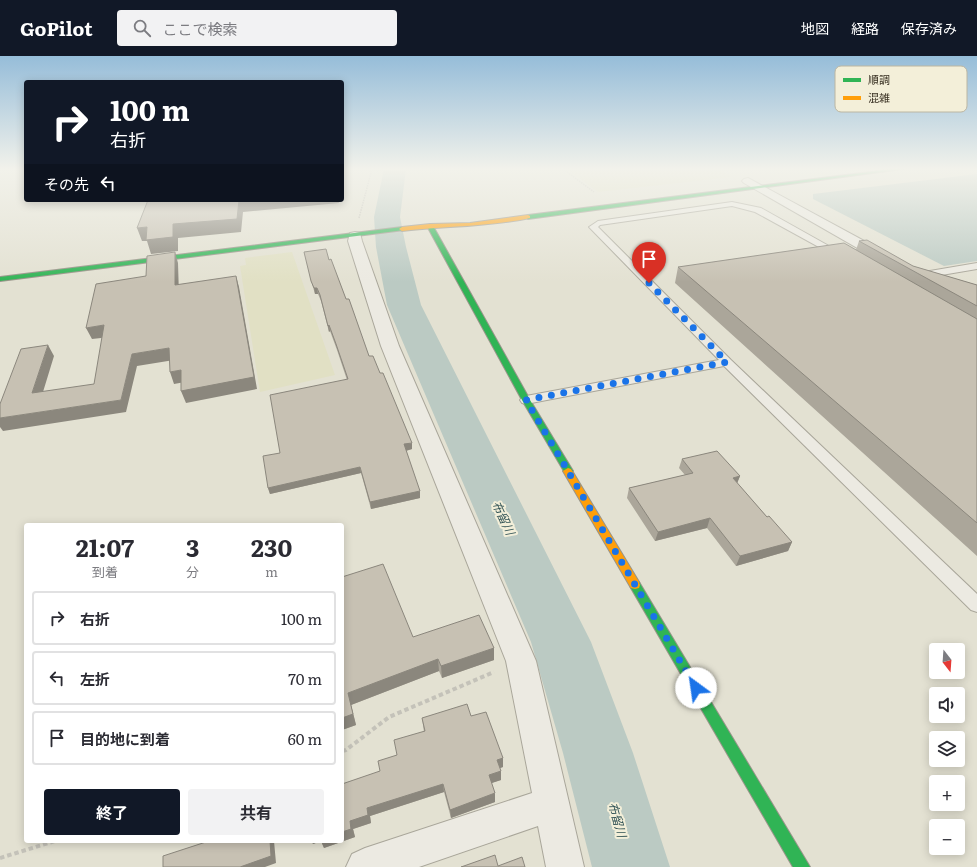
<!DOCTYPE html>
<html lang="ja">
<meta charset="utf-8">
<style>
body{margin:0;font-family:Literata,"Noto Sans JP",serif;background:#f2f2f3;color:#2b2b33;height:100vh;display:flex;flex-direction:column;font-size:15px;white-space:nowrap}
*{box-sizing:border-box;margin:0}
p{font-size:13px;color:#7c7c81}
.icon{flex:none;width:22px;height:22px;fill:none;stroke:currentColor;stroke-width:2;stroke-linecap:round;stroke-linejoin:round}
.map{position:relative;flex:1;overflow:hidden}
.drawer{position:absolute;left:24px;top:467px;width:320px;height:320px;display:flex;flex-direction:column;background:#fff;border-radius:4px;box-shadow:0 2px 10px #0003}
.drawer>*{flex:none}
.hud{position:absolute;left:24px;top:24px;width:320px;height:122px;border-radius:4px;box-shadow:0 2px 10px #0003;background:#111827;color:#fff;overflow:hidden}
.needle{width:26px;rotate:163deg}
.tools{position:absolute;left:929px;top:587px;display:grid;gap:8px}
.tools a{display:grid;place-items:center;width:36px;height:36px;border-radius:4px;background:#fff;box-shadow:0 2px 10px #0003;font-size:20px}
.pin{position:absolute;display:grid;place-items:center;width:34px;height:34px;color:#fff;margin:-41px -17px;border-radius:50% 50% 50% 0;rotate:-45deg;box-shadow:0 0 4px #0007}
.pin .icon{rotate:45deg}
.me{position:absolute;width:44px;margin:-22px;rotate:329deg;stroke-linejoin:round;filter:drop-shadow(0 0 3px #0008)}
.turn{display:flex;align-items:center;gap:14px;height:84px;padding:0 20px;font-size:18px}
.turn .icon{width:52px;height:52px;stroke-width:2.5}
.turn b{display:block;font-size:28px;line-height:34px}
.then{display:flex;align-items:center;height:38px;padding:0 20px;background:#0003;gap:8px;font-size:15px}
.eta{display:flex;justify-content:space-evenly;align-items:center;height:68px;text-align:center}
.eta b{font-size:24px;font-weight:700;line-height:28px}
.primary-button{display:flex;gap:8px;margin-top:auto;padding:8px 20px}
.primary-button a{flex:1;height:46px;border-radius:4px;background:#111827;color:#fff;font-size:16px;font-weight:700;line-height:46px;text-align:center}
.primary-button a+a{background:#f2f2f3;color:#2b2b33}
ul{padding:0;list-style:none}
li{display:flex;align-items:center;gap:12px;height:54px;margin:0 8px 6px;padding:0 12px;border:2px solid #e1e1e2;border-radius:4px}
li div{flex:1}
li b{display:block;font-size:15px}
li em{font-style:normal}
header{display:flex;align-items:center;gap:24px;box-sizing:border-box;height:56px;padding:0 20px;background:#111827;color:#fff}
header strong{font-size:19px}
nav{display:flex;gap:22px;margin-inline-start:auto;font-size:14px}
.search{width:280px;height:36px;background:#f2f2f3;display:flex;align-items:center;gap:10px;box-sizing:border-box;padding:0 14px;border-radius:4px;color:#7c7c81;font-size:15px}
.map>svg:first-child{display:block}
.farmland{fill:#e1e0c4}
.water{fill:#bbcac3}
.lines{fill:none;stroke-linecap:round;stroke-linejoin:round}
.river{fill:#bbcac3;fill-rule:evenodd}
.lane-casing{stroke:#a9a69a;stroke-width:2}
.street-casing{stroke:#a9a69a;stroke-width:2}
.fast-casing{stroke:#99958a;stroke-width:2}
.slow-casing{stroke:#99958a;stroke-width:2}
.path-far1{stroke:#c4c2b9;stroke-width:1.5;stroke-dasharray:1.5 1;stroke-linecap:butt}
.path{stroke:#c4c2b9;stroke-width:4;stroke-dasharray:4.5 3;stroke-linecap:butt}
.lane{fill:#eceae2;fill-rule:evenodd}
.street{fill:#eceae2;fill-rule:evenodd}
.fast{fill:#30b455;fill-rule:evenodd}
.slow{fill:#ff9f0a;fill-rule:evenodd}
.wall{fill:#aba69a}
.shaded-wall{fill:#8b877d}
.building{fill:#c7c1b3;stroke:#8b877d}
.route{stroke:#1a73e8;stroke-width:7;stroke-dasharray:0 12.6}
.labels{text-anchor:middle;stroke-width:4;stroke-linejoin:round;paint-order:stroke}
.water-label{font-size:12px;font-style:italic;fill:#335456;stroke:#f3efd9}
.key{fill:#f3efd9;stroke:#bbb6a2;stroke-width:1}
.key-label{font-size:11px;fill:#383022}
</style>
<header>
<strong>GoPilot</strong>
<div class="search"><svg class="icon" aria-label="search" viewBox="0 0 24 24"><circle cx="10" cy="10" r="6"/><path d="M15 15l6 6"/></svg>ここで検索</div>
<nav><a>地図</a><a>経路</a><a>保存済み</a></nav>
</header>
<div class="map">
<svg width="977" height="811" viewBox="0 0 977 811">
<rect width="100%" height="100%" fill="#e3e1d2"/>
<path class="farmland" d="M 567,113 L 718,113 L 732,121 L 598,136 Z
M 292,196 L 335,319 L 260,336 L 240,210 L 246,209 L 245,202 Z"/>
<path class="water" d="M 977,118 L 977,205 L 944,210 L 813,143 L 813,138 Z"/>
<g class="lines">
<path class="river" d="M 384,113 L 406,113 L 400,161 L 406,191 L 421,249 L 591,586 L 633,697 L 670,811 L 592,811 L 563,697 L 531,586 L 387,249 L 376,191 L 374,161 Z"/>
<defs>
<path id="lane" d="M 732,146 L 761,152 L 845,199 L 840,202 L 837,201 L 755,156 L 732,150 L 600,169 L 598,171 L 731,304 L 977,538 L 977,556 L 971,554 L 724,310 L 526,348 L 522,347 L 520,344 L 522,341 L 526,340 L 719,304 L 589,171 L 598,165 Z
M 977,207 L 977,213 L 918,223 L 913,220 L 918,217 Z"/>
<path id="street" d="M 748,122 L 890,199 L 892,202 L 890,205 L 885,206 L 880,205 L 744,127 L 742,125 L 744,123 Z
M 355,176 L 360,177 L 362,185 L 399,290 L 536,605 L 584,811 L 546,811 L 538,770 L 419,811 L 346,811 L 352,798 L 365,792 L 532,737 L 506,605 L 381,290 L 348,185 L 350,177 Z"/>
<path id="fast" d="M 893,113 L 903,113 L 528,163 L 525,161 L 528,159 Z
M 430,168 L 433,170 L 530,344 L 573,415 L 571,417 L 565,417 L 522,344 L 427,170 Z
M 402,171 L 405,173 L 404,174 L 0,225 L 0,221 Z
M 635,525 L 639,526 L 810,811 L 793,811 L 631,532 L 630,529 L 631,526 Z"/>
<path id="slow" d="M 528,159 L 530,160 L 530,162 C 488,171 445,170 402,175 L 399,173 L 402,171 L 430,168 L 470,167 Z
M 568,412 L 571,413 L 639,526 L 640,529 L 639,532 L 635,533 L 631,532 L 563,415 Z"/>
</defs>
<use href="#lane" class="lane-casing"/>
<use href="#street" class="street-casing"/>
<use href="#fast" class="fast-casing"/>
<use href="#slow" class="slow-casing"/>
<path class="path-far1" d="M 563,113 L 594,136
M 359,162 L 372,113"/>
<path class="path" d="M 342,695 L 346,694 L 389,661 L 494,616
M 0,802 L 55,785"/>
<use href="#lane" class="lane"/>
<use href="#street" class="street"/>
<use href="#fast" class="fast"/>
<use href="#slow" class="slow"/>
</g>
<path class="wall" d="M 859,185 L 913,210 L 977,229 L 977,500 L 675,227 L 678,211 L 856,194 Z
M 304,196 L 329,204 L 369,300 L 380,317 L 412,393 L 406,395 L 420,442 L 371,453 L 361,417 L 270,438 L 268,432 L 280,397 L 347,324 L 337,294 L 330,275 L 329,276 L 321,245 L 318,238 L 315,238 L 313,231 Z
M 682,403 L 740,420 L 737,427 L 767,461 L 792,486 L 788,495 L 736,510 L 707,472 L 655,485 L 627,442 L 629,432 L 685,419 L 679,412 Z
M 342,521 L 413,581 L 494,592 L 494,604 L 442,622 L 439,615 L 351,649 L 356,669 L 342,674 Z
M 471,660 L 503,702 L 503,711 L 500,712 L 501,715 L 501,724 L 491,727 L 495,746 L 451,762 L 444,736 L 370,760 L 371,767 L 353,773 L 355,781 L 324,792 L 321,785 L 313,788 L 380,715 L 424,676 L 422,662 Z"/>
<path class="shaded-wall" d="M 239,144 L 338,144 L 339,147 L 243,156 L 241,176 L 178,182 L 178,195 L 151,198 L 147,185 L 142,185 L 137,172 L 173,168 Z
M 175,196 L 178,207 L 179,240 L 175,229 Z
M 236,220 L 239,231 L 257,333 L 186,347 L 181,335 Z
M 314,232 L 317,232 L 318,238 L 315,238 Z
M 104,269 L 110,281 L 92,283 L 86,272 Z
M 329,269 L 330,275 L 329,276 L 328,270 Z
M 48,289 L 54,300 L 39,349 L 32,337 Z
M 169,292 L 174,304 L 137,310 L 126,356 L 3,375 L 0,371 L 0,362 L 121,344 L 132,298 Z
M 181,314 L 185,326 L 174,328 L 170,316 Z
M 412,387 L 412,393 L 405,395 L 404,388 Z
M 360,411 L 361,417 L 270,438 L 268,432 Z
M 740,420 L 736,430 L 733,422 Z
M 420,435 L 420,442 L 371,453 L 370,446 Z
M 710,462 L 707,472 L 655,485 L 658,476 Z
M 792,486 L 788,495 L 736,510 L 740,500 Z
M 494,592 L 494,604 L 442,622 L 441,610 Z
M 438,603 L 439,615 L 351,649 L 356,669 L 342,674 L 342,662 L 348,637 Z
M 503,702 L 503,711 L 497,713 L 497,704 Z
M 501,715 L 501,724 L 489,728 L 489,719 Z
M 443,728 L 444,736 L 370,760 L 371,767 L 353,773 L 355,781 L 324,792 L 321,785 L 313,788 L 311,785 L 342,785 L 342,776 L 350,765 L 367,752 Z
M 495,737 L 495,746 L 451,762 L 450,754 Z
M 270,785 L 274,785 L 276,807 L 265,811 L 240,811 Z"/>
<path class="building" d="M 148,144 L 239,144 L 237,163 L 173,168 L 173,181 L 146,184 L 147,171 L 137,172 Z
M 867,184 L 913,210 L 977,229 L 977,250 L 859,185 Z
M 844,187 L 977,263 L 977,467 L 678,211 Z
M 326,193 L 329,204 L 331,203 L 346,243 L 349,243 L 369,300 L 373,300 L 380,317 L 383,317 L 412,387 L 404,388 L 420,435 L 370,446 L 360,411 L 268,432 L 263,400 L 280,397 L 270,339 L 348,323 L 336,288 L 329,269 L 328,270 L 320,239 L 317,232 L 314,232 L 311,225 L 304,196 Z
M 175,196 L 175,229 L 236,220 L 254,321 L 181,335 L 181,314 L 170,316 L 169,292 L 132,298 L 121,344 L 0,362 L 0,348 L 21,293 L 48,289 L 32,337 L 94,328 L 104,269 L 86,272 L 96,228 L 146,220 L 147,200 Z
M 717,395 L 740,420 L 733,422 L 767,461 L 769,460 L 792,486 L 740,500 L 710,462 L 658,476 L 629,432 L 693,417 L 682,403 Z
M 383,508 L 413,581 L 479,559 L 494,592 L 441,610 L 438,603 L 348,637 L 353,658 L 342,662 L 342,521 Z
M 467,648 L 471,660 L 486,656 L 503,702 L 497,704 L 501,715 L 489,719 L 495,737 L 450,754 L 443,728 L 367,752 L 368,759 L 350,765 L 351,773 L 342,776 L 342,728 L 380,715 L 378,705 L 397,699 L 394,684 L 425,675 L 422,662 Z
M 209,785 L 270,785 L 271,800 L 240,811 L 163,811 L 163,800 Z
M 495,799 L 498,810 L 522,801 L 525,811 L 461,811 Z"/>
<linearGradient id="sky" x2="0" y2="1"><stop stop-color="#96bdd9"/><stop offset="0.5" stop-color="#f2f2eb"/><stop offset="1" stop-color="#f2f2eb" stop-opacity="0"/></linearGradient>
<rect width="977" height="226" fill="url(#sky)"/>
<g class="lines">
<path class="route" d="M 649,227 L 727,306 L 526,344 L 696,632"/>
</g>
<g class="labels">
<g class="water-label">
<text transform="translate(503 462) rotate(65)" y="4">布留川</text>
<text transform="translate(617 764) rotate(74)" y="4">布留川</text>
</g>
</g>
<rect x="835" y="10" width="132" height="46" rx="6" class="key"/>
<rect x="843" y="22" width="18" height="4" fill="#30b455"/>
<rect x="843" y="40" width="18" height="4" fill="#ff9f0a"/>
<g class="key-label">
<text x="868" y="28">順調</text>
<text x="868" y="46">混雑</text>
</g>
</svg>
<div class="tools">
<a><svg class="needle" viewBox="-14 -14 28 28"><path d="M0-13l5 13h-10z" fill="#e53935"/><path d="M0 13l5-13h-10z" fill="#7c7c81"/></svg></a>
<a><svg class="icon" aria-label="sound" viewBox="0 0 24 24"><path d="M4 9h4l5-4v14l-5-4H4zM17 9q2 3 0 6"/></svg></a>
<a><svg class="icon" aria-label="layers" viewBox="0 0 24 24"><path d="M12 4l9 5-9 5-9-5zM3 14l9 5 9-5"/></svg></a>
<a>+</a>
<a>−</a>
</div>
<div class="pin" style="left:649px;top:227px;background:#d93025"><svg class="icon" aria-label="arrive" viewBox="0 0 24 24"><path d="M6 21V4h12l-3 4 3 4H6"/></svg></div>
<svg class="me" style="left:696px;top:632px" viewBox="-20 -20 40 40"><circle r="19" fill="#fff"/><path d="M0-13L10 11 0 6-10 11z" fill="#1a73e8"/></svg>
<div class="hud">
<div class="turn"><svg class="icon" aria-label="right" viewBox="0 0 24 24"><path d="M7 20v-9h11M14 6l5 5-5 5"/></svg><div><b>100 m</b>右折</div></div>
<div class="then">その先<svg class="icon" aria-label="left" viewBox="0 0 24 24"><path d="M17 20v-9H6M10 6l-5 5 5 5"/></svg></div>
</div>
<section class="drawer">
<div class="eta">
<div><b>21:07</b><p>到着</p></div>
<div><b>3</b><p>分</p></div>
<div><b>230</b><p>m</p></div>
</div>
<ul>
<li><svg class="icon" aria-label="right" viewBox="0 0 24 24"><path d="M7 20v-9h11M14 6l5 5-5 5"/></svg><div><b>右折</b></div><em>100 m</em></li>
<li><svg class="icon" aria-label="left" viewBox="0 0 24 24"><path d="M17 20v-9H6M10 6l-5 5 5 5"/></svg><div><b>左折</b></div><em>70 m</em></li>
<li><svg class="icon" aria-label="arrive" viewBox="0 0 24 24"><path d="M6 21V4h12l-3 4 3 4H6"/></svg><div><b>目的地に到着</b></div><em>60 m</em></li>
</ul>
<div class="primary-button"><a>終了</a><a>共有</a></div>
</section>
</div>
